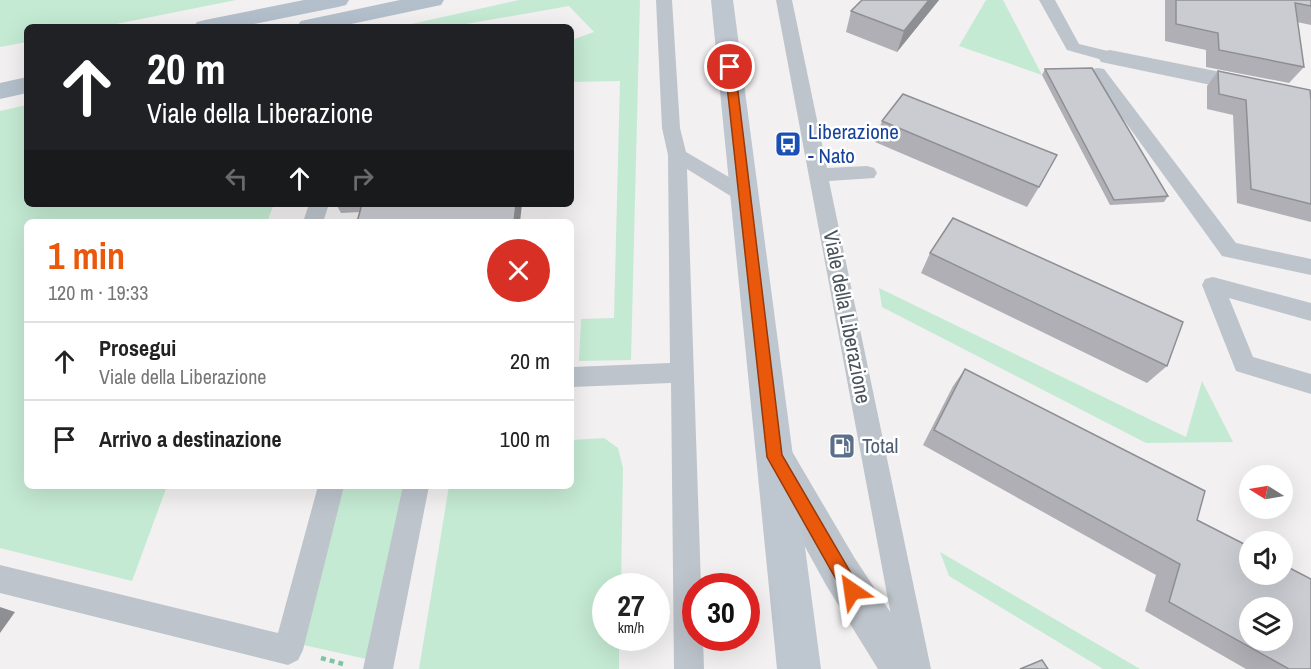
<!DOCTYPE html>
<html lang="it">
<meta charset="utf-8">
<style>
body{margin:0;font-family:"Archivo Narrow",sans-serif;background:#f2f2f2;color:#222;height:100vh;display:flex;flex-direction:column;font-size:22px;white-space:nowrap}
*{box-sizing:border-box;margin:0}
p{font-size:20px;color:#767676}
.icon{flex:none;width:33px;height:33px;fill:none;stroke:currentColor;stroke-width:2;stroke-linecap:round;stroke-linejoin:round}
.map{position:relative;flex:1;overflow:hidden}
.sheet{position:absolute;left:24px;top:219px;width:550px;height:270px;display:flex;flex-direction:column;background:#fff;border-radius:9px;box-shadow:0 6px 24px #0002}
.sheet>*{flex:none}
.banner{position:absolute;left:24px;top:24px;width:550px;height:183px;border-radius:9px;box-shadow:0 6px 24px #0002;background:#202124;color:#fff;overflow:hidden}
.needle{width:39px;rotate:281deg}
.controls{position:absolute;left:1239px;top:465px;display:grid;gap:12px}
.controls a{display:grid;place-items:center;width:54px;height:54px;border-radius:50%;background:#fff;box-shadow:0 6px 24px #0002;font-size:30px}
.speed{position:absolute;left:592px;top:573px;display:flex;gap:12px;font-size:30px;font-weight:700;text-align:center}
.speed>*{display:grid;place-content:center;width:78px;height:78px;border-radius:50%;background:#fff;box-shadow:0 6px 24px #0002;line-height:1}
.speed small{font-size:15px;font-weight:400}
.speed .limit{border:9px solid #d22;background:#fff;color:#111}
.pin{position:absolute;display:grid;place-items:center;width:51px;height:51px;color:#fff;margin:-26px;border:3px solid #fff;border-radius:50%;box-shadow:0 2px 6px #0007}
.me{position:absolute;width:66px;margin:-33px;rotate:328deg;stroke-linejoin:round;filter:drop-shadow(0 0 4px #0008)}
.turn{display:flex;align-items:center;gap:21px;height:126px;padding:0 24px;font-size:27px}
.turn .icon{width:78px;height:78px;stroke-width:2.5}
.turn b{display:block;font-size:42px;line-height:51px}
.lanes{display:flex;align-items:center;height:57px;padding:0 24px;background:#0003;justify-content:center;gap:30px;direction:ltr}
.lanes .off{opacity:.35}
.round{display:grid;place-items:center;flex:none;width:63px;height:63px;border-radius:32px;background:#f2f2f2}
.summary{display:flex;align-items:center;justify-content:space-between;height:102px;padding:0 24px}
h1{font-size:36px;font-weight:700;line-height:45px;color:#ea580c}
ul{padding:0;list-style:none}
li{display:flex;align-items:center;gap:18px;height:78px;padding:0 24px;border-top:2px solid #e0e0e0}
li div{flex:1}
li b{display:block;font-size:22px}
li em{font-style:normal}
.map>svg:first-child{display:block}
.green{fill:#c4ead3}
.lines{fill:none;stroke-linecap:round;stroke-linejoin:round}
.path{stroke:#80c5a3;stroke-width:4.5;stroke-dasharray:5 4;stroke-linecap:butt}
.service{fill:#bdc4cb;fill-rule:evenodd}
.minor{fill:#bdc4cb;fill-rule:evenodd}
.secondary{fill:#bec6cf;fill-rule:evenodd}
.primary{fill:#b3bfcb;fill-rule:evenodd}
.wall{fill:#afafb5}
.shaded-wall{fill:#8e8f93}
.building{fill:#cbccd2;stroke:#8e8f93;stroke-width:1.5;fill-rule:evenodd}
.route{fill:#ea580c;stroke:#983908;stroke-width:1.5}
.labels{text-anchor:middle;stroke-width:5;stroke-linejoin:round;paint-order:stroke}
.transit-label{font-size:21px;fill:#164399;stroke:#fff;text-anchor:start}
.street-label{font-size:21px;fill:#4a535b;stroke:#fff}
.service-label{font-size:21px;fill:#4e5e75;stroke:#fff;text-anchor:start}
</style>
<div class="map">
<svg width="1311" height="669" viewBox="0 0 1311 669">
<rect width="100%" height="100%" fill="#f2f0f0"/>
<path class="green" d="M 0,0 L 236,0 L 101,27 L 27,27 L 27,42 L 0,47 Z
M 519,0 L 640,0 L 631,360 L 579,361 L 581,319 L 614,318 L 620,81 L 572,82 L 572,40 L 594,32 L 569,6 L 449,27 L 398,27 Z
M 986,0 L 1003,0 L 1042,75 L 959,46 Z
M 27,105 L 27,204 L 274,204 L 267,222 L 27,222 L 27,486 L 167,486 L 132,581 L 0,548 L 0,111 Z
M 879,288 L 1186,437 L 1202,381 L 1233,442 L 1146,443 L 882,307 Z
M 604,438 L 618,448 L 623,468 L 621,586 L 606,586 L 606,638 L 619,638 L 619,669 L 419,669 L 449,486 L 572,486 L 572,440 Z
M 340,486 L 408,486 L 371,660 L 299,644 Z
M 940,552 L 1140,669 L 1103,669 L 949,576 Z"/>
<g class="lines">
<path class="path" d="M 321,658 L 343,664"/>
<path class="service" d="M 656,0 L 672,0 L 680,128 L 686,152 L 751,190 L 754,195 L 751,200 L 744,202 L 737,200 L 687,169 L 701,586 L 696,586 L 696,638 L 703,638 L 704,669 L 674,669 L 671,383 L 572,387 L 572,367 L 670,363 L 668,155 L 662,128 Z
M 776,0 L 792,0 L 827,168 L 867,166 L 874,168 L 877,173 L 874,178 L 829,181 L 931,669 L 901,669 Z
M 1039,0 L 1055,0 L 1079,44 L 1116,53 L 1118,57 L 1116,61 L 1110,62 L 1067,50 Z
M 1098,68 L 1104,69 L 1236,243 L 1311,259 L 1311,275 L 1222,256 L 1090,73 L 1092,69 Z
M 309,204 L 329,204 L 323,222 L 303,222 Z
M 1213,277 L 1311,303 L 1311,321 L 1229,298 L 1253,357 L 1311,374 L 1311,394 L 1236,371 L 1202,285 L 1205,279 Z
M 318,486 L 344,486 L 303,650 L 298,660 L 288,665 L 0,593 L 0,565 L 278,633 Z
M 403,486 L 429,486 L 393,669 L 363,669 Z"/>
<path class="minor" d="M 1110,50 L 1311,90 L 1311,106 L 1101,62 L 1098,57 L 1101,52 Z
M 777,443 L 790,448 L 854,557 L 918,654 L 925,669 L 878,669 L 826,585 L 764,472 L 759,460 L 764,448 Z"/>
<path class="secondary" d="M 711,0 L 733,0 L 821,669 L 777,669 Z"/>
<path class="primary" d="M 304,0 L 349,0 L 346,5 L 338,7 L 239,27 L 193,27 L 197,22 L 205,20 Z
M 400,0 L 444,0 L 441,5 L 337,27 L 297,26 L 301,21 Z
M 27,77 L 27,93 L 0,99 L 0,83 Z"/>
</g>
<path class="wall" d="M 862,0 L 939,0 L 897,52 L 846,32 L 851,11 Z
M 1165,0 L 1311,0 L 1311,25 L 1297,22 L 1304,67 L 1289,83 L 1206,67 L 1206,50 L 1165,41 Z
M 1045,69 L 1168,196 L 1164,202 L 1110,205 L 1042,75 Z
M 1218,71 L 1311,101 L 1311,222 L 1237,203 L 1233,115 L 1207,109 L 1207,86 Z
M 882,121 L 1039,187 L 1027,207 L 875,142 Z
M 336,204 L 522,204 L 341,213 Z
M 930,253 L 1167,366 L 1147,383 L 921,273 Z
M 965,369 L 1197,520 L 1311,669 L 1246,669 L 1145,611 L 1156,575 L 923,445 L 953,386 Z"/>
<path class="shaded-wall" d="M 929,0 L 939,0 L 897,52 L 904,31 Z
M 516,204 L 522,204 L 520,222 L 514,222 Z
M 0,607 L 15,612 L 0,633 Z"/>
<path class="building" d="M 862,0 L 929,0 L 904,31 L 851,11 Z
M 1176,0 L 1311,0 L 1311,6 L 1295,3 L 1304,67 L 1219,50 L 1218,33 L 1176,24 Z
M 1092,68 L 1168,196 L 1114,200 L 1045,69 Z
M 1218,71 L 1310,90 L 1311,101 L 1311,204 L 1251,189 L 1246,100 L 1219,94 Z
M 903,94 L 1057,155 L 1039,187 L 882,121 Z
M 362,204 L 516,204 L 514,222 L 357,222 Z
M 953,218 L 1183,322 L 1167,366 L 930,253 Z
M 965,369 L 1205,491 L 1197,520 L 1250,547 L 1250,574 L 1282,574 L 1282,564 L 1311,579 L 1311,669 L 1289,669 L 1169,602 L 1180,564 L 934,430 ZM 1250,608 L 1282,608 L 1282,640 L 1250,640 Z
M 1042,660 L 1048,669 L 1020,669 Z"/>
<path class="route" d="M 730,64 L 735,67 L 782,455 L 858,585 L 861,591 L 858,597 L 852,599 L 846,597 L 767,457 L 725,67 Z"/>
<defs>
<symbol id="bus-square" viewBox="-11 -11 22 22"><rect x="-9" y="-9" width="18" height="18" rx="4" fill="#1a4fb4" stroke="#fff"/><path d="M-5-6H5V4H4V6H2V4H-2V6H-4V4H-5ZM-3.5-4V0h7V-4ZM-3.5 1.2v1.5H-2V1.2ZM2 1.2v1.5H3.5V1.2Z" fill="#fff"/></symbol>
<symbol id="fuel-square" viewBox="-11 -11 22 22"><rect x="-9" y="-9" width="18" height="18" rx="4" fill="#5c6f8a" stroke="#fff"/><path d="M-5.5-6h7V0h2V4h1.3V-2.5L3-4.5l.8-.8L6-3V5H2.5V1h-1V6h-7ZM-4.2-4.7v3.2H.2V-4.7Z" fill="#fff"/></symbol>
</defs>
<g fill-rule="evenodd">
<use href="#bus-square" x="773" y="129" width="30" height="30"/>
<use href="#fuel-square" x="827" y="431" width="30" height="30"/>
</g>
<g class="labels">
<g class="transit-label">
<text x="808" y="139">Liberazione<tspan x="808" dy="24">- Nato</tspan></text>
</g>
<g class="street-label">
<text transform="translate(847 317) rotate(79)" y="7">Viale della Liberazione</text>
</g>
<g class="service-label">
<text x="862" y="453">Total</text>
</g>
</g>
</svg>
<div class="controls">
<a><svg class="needle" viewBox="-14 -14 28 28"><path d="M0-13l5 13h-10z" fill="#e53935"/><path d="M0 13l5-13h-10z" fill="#767676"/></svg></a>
<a><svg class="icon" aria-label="sound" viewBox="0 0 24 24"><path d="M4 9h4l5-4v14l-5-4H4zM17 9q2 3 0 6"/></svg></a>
<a><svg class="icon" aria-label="layers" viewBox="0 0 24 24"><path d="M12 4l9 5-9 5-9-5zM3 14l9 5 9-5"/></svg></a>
</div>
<div class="speed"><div>27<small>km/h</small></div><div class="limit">30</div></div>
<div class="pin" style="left:730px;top:67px;background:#d93025"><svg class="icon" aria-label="arrive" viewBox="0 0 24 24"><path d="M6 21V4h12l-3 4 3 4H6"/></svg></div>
<svg class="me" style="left:852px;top:591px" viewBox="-20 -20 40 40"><path d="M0-17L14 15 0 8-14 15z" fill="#ea580c" stroke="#fff" stroke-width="4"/></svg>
<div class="banner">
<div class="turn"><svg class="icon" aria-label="ahead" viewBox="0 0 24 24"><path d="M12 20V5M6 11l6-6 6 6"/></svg><div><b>20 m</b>Viale della Liberazione</div></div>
<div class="lanes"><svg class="icon off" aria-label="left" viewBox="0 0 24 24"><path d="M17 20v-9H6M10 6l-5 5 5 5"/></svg><svg class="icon" aria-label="ahead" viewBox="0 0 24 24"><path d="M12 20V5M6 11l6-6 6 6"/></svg><svg class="icon off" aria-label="right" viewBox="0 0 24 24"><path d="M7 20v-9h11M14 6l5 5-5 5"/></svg></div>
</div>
<section class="sheet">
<div class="summary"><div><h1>1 min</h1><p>120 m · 19:33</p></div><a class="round" style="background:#d93025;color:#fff"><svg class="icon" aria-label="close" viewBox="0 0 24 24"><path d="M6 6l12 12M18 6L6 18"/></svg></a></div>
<ul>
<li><svg class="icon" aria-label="ahead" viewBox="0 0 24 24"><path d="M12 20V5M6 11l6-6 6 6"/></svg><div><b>Prosegui</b><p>Viale della Liberazione</p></div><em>20 m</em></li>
<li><svg class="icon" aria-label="arrive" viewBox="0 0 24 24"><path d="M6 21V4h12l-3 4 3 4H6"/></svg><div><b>Arrivo a destinazione</b></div><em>100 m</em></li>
</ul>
</section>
</div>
